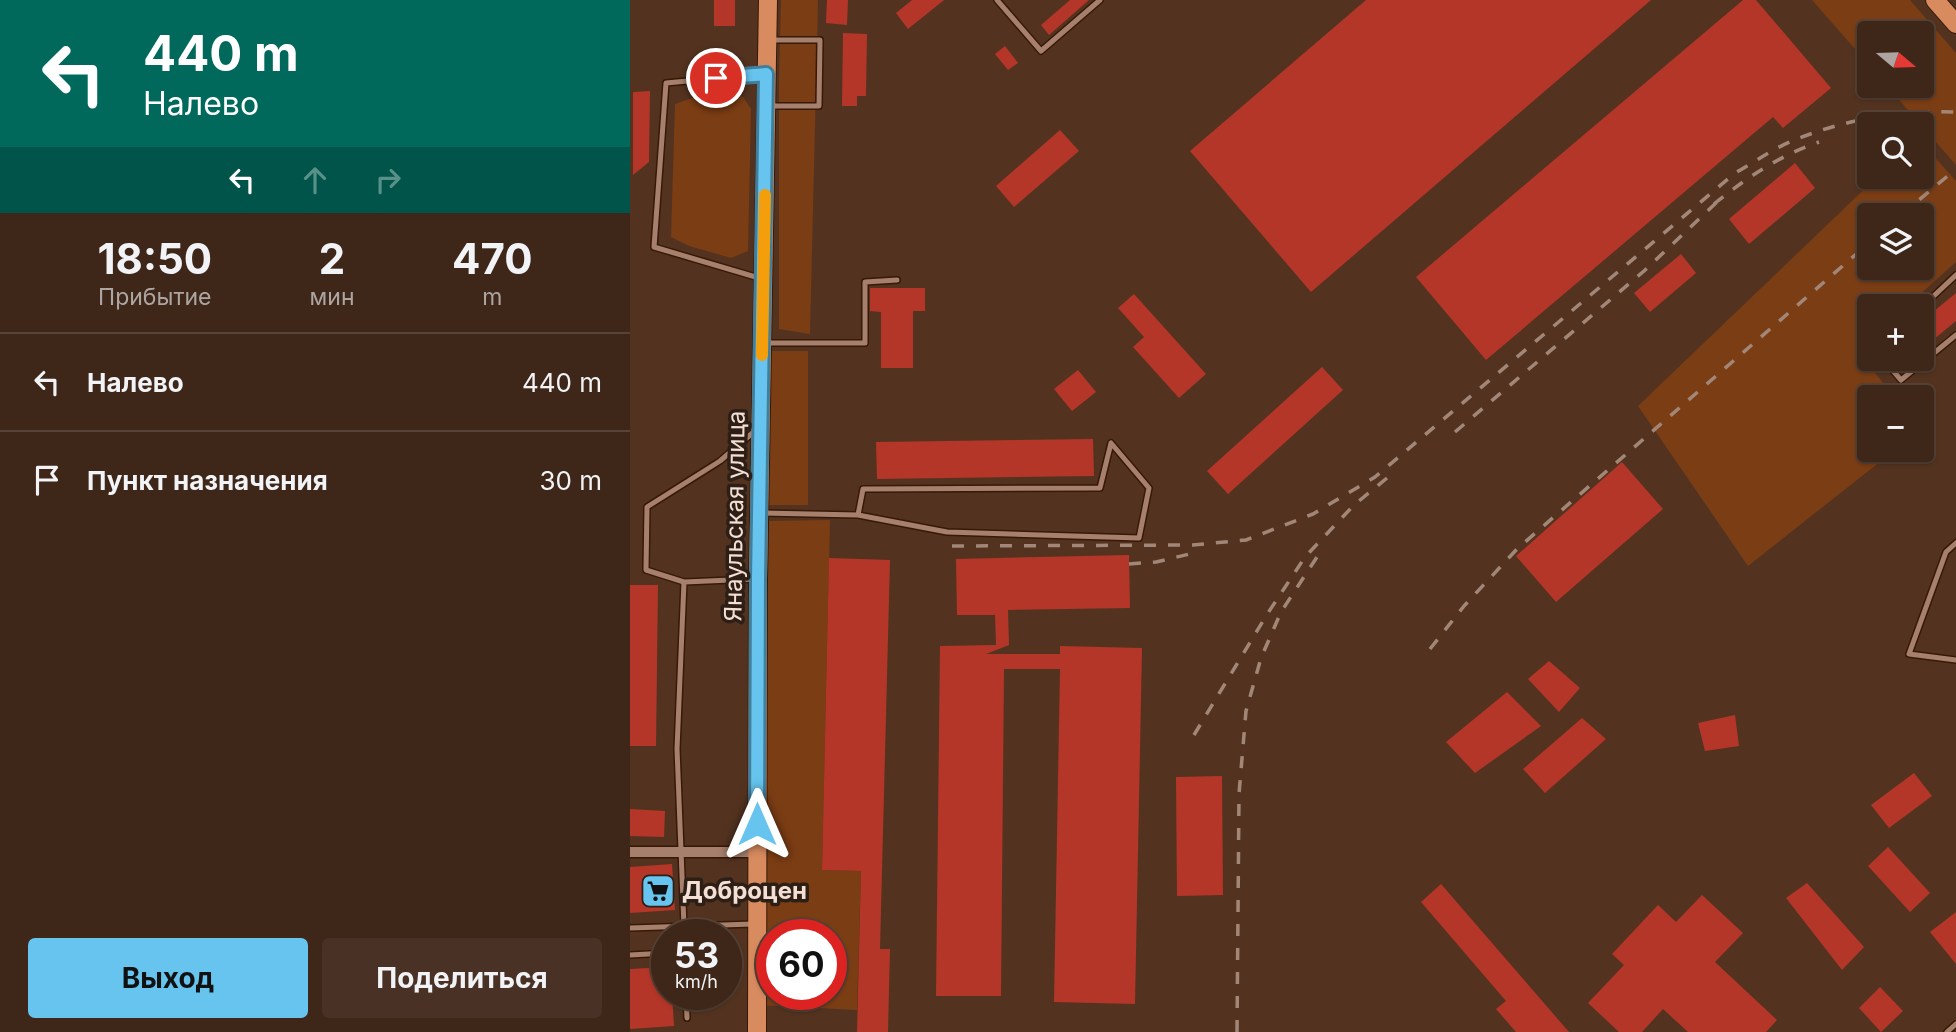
<!DOCTYPE html>
<html lang="ru">
<meta charset="utf-8">
<style>
body{margin:0;font-family:Inter,sans-serif;background:#493225;color:#f1f3f6;height:100vh;display:flex;flex-direction:column;font-size:26px;white-space:nowrap}
*{box-sizing:border-box;margin:0}
p{font-size:23px;color:#ada5a2}
.icon{flex:none;width:38px;height:38px;fill:none;stroke:currentColor;stroke-width:2;stroke-linecap:round;stroke-linejoin:round}
.map{position:relative;flex:1;overflow:hidden}
.panel{display:flex;flex-direction:column;background:#3e2618;width:630px}
.panel>*{flex:none}
.guide{background:#00695c;color:#fff;overflow:hidden}
.needle{width:46px;rotate:109deg}
.buttons{position:absolute;left:1227px;top:21px;display:grid;gap:14px}
.buttons a{display:grid;place-items:center;width:77px;height:77px;border-radius:7px;background:#3e2618;box-shadow:0 2px 5px #0004,0 0 0 2px #574337;font-size:35px}
.speed{position:absolute;left:21px;top:919px;display:flex;gap:14px;font-size:35px;font-weight:700;text-align:center}
.speed>*{display:grid;place-content:center;width:91px;height:91px;border-radius:50%;background:#3e2618;box-shadow:0 2px 5px #0004,0 0 0 2px #574337;line-height:1}
.speed small{font-size:18px;font-weight:400}
.speed .limit{border:10px solid #d22;background:#fff;color:#111}
.pin{position:absolute;display:grid;place-items:center;width:60px;height:60px;color:#fff;margin:-30px;border:4px solid #fff;border-radius:50%;box-shadow:0 2px 7px #0007}
.me{position:absolute;width:77px;margin:-38px;rotate:0deg;stroke-linejoin:round;filter:drop-shadow(0 0 5px #0008)}
.turn{display:flex;align-items:center;gap:24px;height:147px;padding:0 28px;font-size:32px}
.turn .icon{width:91px;height:91px;stroke-width:2.5}
.turn b{display:block;font-size:49px;line-height:60px}
.lanes{display:flex;align-items:center;height:66px;padding:0 28px;background:#0003;justify-content:center;gap:35px;direction:ltr}
.lanes .off{opacity:.35}
.eta{display:flex;justify-content:space-evenly;align-items:center;height:119px;text-align:center}
.eta b{font-size:42px;font-weight:700;line-height:49px}
.primary-button{display:flex;gap:14px;margin-top:auto;padding:14px 28px}
.primary-button a{flex:1;height:80px;border-radius:7px;background:#66c4ef;color:#111;font-size:28px;font-weight:700;line-height:80px;text-align:center}
.primary-button a+a{background:#493225;color:#f1f3f6}
ul{padding:0;list-style:none}
li{display:flex;align-items:center;gap:21px;height:98px;padding:0 28px;border-top:2px solid #574337}
li div{flex:1}
li b{display:block;font-size:26px}
li em{font-style:normal}
main{display:flex;flex:1;min-height:0}
.map>svg:first-child{display:block}
.green{fill:#7b3d14;fill-rule:evenodd}
.building{fill:#b43628}
.lines{fill:none;stroke-linecap:round;stroke-linejoin:round}
.lane-casing{stroke:#371907;stroke-width:8}
.street-casing{stroke:#371907;stroke-width:13}
.primary-casing{stroke:#371907;stroke-width:20}
.lane{stroke:#a6806c;stroke-width:5}
.street{stroke:#a6806c;stroke-width:10}
.primary{stroke:#d78b5f;stroke-width:18}
.rail{stroke:#a28778;stroke-width:3.5;stroke-dasharray:12 12;stroke-linecap:butt}
.route-casing{stroke:#427f9b;stroke-width:18}
.route{stroke:#66c4ef;stroke-width:12}
.slow{stroke:#f59e0b;stroke-width:12}
.labels{text-anchor:middle;stroke-width:7;stroke-linejoin:round;paint-order:stroke}
.street-label{font-size:24px;fill:#f4dfd4;stroke:#2d1f16}
.poi-label{font-size:24px;font-weight:bold;fill:#f4dfd4;stroke:#2d1f16;text-anchor:start}
</style>
<main>
<section class="panel">
<div class="guide">
<div class="turn"><svg class="icon" aria-label="left" viewBox="0 0 24 24"><path d="M17 20v-9H6M10 6l-5 5 5 5"/></svg><div><b>440 m</b>Налево</div></div>
<div class="lanes"><svg class="icon" aria-label="left" viewBox="0 0 24 24"><path d="M17 20v-9H6M10 6l-5 5 5 5"/></svg><svg class="icon off" aria-label="ahead" viewBox="0 0 24 24"><path d="M12 20V5M6 11l6-6 6 6"/></svg><svg class="icon off" aria-label="right" viewBox="0 0 24 24"><path d="M7 20v-9h11M14 6l5 5-5 5"/></svg></div>
</div>
<div class="eta">
<div><b>18:50</b><p>Прибытие</p></div>
<div><b>2</b><p>мин</p></div>
<div><b>470</b><p>m</p></div>
</div>
<ul>
<li><svg class="icon" aria-label="left" viewBox="0 0 24 24"><path d="M17 20v-9H6M10 6l-5 5 5 5"/></svg><div><b>Налево</b></div><em>440 m</em></li>
<li><svg class="icon" aria-label="arrive" viewBox="0 0 24 24"><path d="M6 21V4h12l-3 4 3 4H6"/></svg><div><b>Пункт назначения</b></div><em>30 m</em></li>
</ul>
<div class="primary-button"><a>Выход</a><a>Поделиться</a></div>
</section>
<div class="map">
<svg width="1326" height="1032" viewBox="0 0 1326 1032">
<rect width="100%" height="100%" fill="#533320"/>
<path class="green" d="M 151,0 L 188,0 L 180,334 L 149,329 L 149,78 Z
M 1182,0 L 1280,0 L 1326,53 L 1326,165 L 1257,86 L 1292,86 L 1292,33 L 1239,33 L 1239,65 Z
M 87,89 L 113,97 L 121,109 L 118,251 L 101,258 L 59,246 L 41,237 L 45,104 Z
M 1292,143 L 1326,181 L 1326,262 L 1277,306 L 1239,306 L 1239,341 L 1228,351 L 1264,397 L 1239,397 L 1239,450 L 1265,450 L 1118,566 L 1008,406 L 1247,177 L 1292,177 ZM 1239,215 L 1292,215 L 1292,268 L 1239,268 Z
M 135,351 L 178,351 L 178,505 L 135,505 Z
M 200,520 L 192,870 L 231,871 L 227,1010 L 129,1005 L 139,521 ZM 142,934 L 201,934 L 201,994 L 142,994 Z"/>
<path class="building" d="M 84,0 L 105,0 L 105,26 L 84,26 Z
M 197,0 L 218,0 L 217,25 L 196,23 Z
M 282,0 L 314,0 L 278,29 L 266,13 Z
M 440,0 L 459,0 L 419,35 L 411,25 Z
M 736,0 L 1021,0 L 681,292 L 560,151 Z
M 1113,0 L 1126,0 L 1201,88 L 1153,128 L 1143,117 L 856,360 L 786,277 Z
M 213,33 L 237,34 L 236,96 L 227,96 L 227,106 L 212,106 Z
M 375,46 L 388,63 L 378,70 L 365,54 Z
M 20,91 L 19,162 L 3,175 L 3,92 Z
M 430,130 L 449,151 L 384,207 L 366,186 Z
M 1165,163 L 1185,188 L 1119,244 L 1099,219 Z
M 1051,254 L 1066,273 L 1020,312 L 1004,293 Z
M 240,288 L 295,288 L 295,311 L 283,311 L 283,368 L 251,368 L 251,312 L 240,311 Z
M 1326,293 L 1326,321 L 1292,349 L 1292,321 Z
M 504,294 L 576,374 L 549,398 L 503,347 L 514,337 L 488,308 Z
M 692,367 L 713,390 L 598,494 L 577,471 Z
M 448,370 L 466,392 L 442,411 L 424,389 Z
M 463,439 L 464,476 L 247,479 L 246,442 Z
M 992,462 L 1033,509 L 926,602 L 886,556 Z
M 499,555 L 500,608 L 378,610 L 379,645 L 356,654 L 430,654 L 430,646 L 512,648 L 505,1004 L 424,1002 L 430,669 L 374,669 L 371,996 L 306,996 L 310,646 L 366,645 L 365,615 L 327,615 L 326,559 Z
M 199,558 L 260,560 L 250,949 L 260,949 L 258,1032 L 227,1032 L 231,871 L 192,870 Z
M 0,585 L 28,585 L 26,746 L 0,746 Z
M 919,661 L 950,688 L 929,712 L 898,679 Z
M 877,692 L 911,726 L 845,773 L 816,742 Z
M 1105,715 L 1109,746 L 1075,751 L 1068,723 Z
M 952,718 L 976,739 L 915,793 L 893,769 Z
M 1284,773 L 1302,796 L 1259,828 L 1241,805 Z
M 592,776 L 593,895 L 547,896 L 546,777 Z
M 0,809 L 35,811 L 34,837 L 0,836 Z
M 1258,847 L 1300,893 L 1280,912 L 1238,866 Z
M 42,864 L 45,910 L 0,913 L 0,867 Z
M 1177,883 L 1234,947 L 1212,970 L 1156,898 Z
M 811,884 L 939,1032 L 886,1032 L 866,1009 L 876,1001 L 791,902 Z
M 1072,895 L 1113,933 L 1085,962 L 1147,1020 L 1136,1032 L 1058,1032 L 1033,1009 L 1012,1032 L 989,1032 L 958,1003 L 994,965 L 982,954 L 1028,905 L 1046,922 Z
M 1326,912 L 1326,964 L 1300,932 Z
M 37,967 L 37,994 L 42,994 L 44,1026 L 0,1029 L 0,969 Z
M 1250,987 L 1273,1011 L 1251,1032 L 1229,1008 Z"/>
<g class="lines">
<defs>
<path id="lane" d="M 367,0 L 411,51 L 470,0
M 139,106 L 189,106 L 190,40 L 140,40
M 129,278 L 24,247 L 36,83 L 133,74
M 1292,307 L 1326,275
M 136,343 L 235,343 L 235,282 L 267,280
M 1253,359 L 1271,380 L 1326,335
M 131,513 L 228,515 L 317,532 L 509,538 L 519,488 L 481,443 L 470,488 L 233,489 L 228,515
M 1326,543 L 1316,552 L 1279,654 L 1326,660
M 125,579 L 54,582 L 16,570 L 17,507 L 90,461 L 126,430
M 54,926 L 47,749 L 54,582
M 0,928 L 123,924
M 0,955 L 37,953
M 56,994 L 57,1018
M 1317,1032 L 1326,1024"/>
<path id="street" d="M 0,852 L 127,852"/>
<path id="primary" d="M 1305,0 L 1326,24
M 127,1032 L 128,579 L 138,0"/>
</defs>
<use href="#lane" class="lane-casing"/>
<use href="#street" class="street-casing"/>
<use href="#primary" class="primary-casing"/>
<use href="#lane" class="lane"/>
<use href="#street" class="street"/>
<use href="#primary" class="primary"/>
<path class="rail" d="M 1084,204 C 1115,179 1150,155 1189,142
M 1271,215 L 1326,169
M 825,432 L 1014,271 L 1087,202
M 322,546 L 563,545 L 616,540 L 683,514 L 745,477 L 1105,173 C 1125,162 1145,147 1167,139 C 1217,119 1272,110 1326,112
M 499,564 L 526,562 L 568,552
M 800,649 L 834,606 L 887,549 L 1239,243
M 564,735 L 636,616 L 675,557 L 724,505 L 757,478
M 607,1032 L 609,794 L 616,711 L 631,658 L 651,612 L 687,557"/>
</g>
<g class="lines">
<defs>
<path id="route" d="M 86,78 L 136,74 L 128,579 L 127,824"/>
</defs>
<use href="#route" class="route-casing"/>
<use href="#route" class="route"/>
<path class="slow" d="M 132,355 L 135,195"/>
</g>
<defs>
<symbol id="supermarket-square" viewBox="-11 -11 22 22"><rect x="-9" y="-9" width="18" height="18" rx="4" fill="#66c4ef" stroke="#2d1f16"/><path d="M-6-5.5h2.5l.6 2H6L4.5 2H-2.5L-4.4-4H-6ZM-1.5 3.2a1.3 1.3 0 1 0 .1 0ZM3 3.2a1.3 1.3 0 1 0 .1 0Z" fill="#111"/></symbol>
</defs>
<g fill-rule="evenodd">
<use href="#supermarket-square" x="9" y="872" width="38" height="38"/>
</g>
<g class="labels">
<g class="street-label">
<text transform="translate(105 516) rotate(-89)" y="8">Янаульская улица</text>
</g>
<g class="poi-label">
<text x="52" y="899">Доброцен</text>
</g>
</g>
</svg>
<div class="buttons">
<a><svg class="needle" viewBox="-14 -14 28 28"><path d="M0-13l5 13h-10z" fill="#e53935"/><path d="M0 13l5-13h-10z" fill="#ada5a2"/></svg></a>
<a><svg class="icon" aria-label="search" viewBox="0 0 24 24"><circle cx="10" cy="10" r="6"/><path d="M15 15l6 6"/></svg></a>
<a><svg class="icon" aria-label="layers" viewBox="0 0 24 24"><path d="M12 4l9 5-9 5-9-5zM3 14l9 5 9-5"/></svg></a>
<a>+</a>
<a>−</a>
</div>
<div class="speed"><div>53<small>km/h</small></div><div class="limit">60</div></div>
<div class="pin" style="left:86px;top:78px;background:#d93025"><svg class="icon" aria-label="arrive" viewBox="0 0 24 24"><path d="M6 21V4h12l-3 4 3 4H6"/></svg></div>
<svg class="me" style="left:127px;top:824px" viewBox="-20 -20 40 40"><path d="M0-17L14 15 0 8-14 15z" fill="#66c4ef" stroke="#fff" stroke-width="4"/></svg>
</div>
</main>
